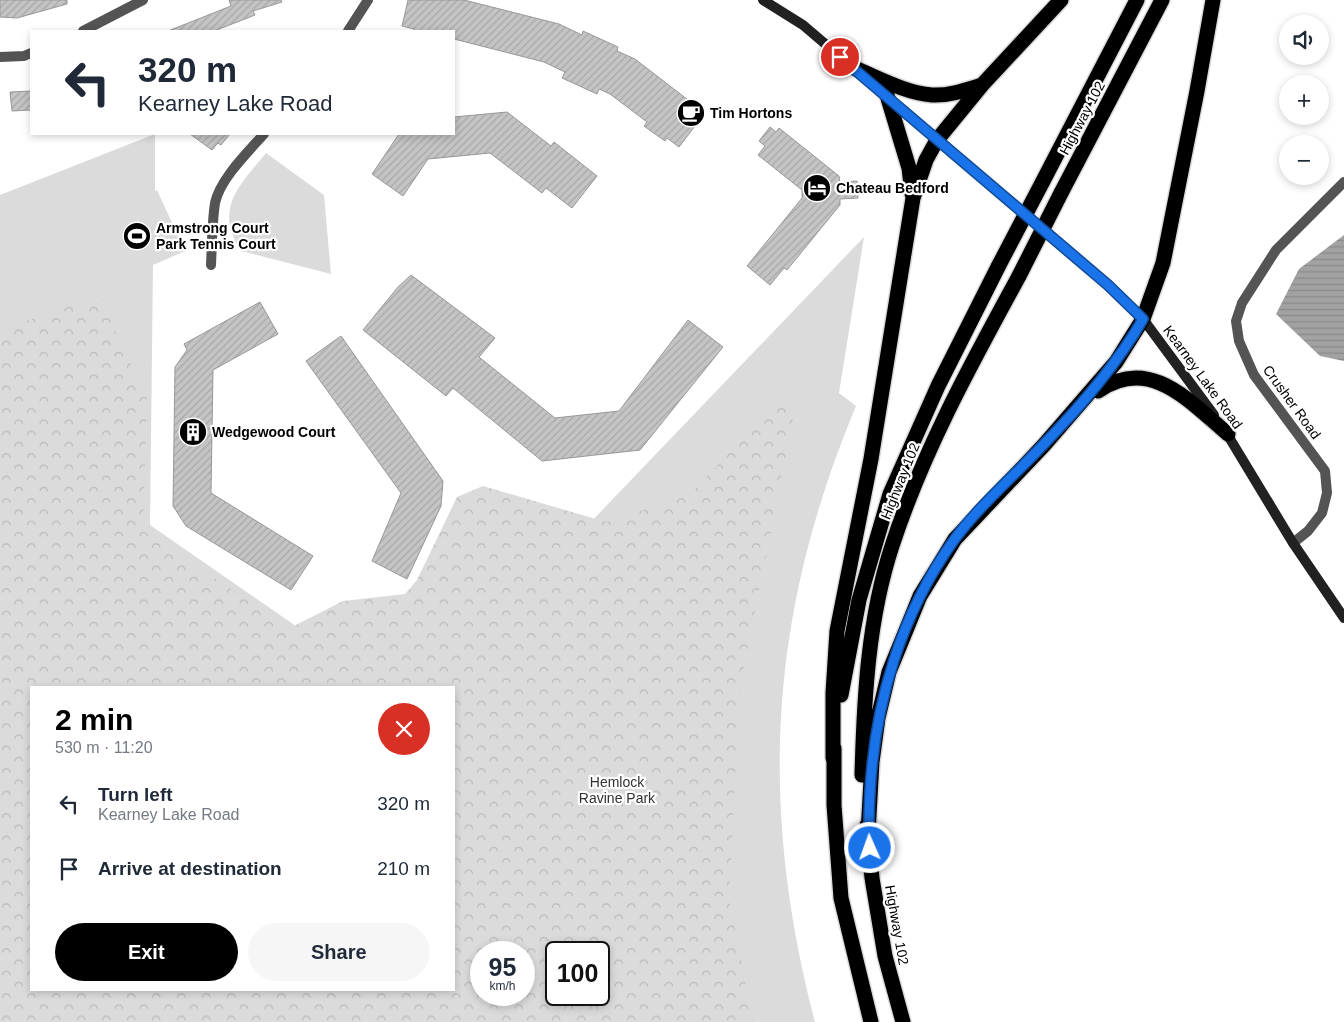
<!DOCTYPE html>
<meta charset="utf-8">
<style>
body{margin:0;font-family:Arial,sans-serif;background:#f6f6f7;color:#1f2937;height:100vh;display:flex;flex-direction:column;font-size:19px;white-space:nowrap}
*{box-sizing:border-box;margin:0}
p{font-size:16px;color:#747a83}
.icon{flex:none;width:28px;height:28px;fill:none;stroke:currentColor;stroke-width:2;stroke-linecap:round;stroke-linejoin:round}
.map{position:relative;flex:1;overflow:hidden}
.side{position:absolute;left:30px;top:686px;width:425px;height:305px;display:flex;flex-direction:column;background:#fff;border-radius:0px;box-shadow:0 2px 8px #0003}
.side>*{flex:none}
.top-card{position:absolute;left:30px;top:30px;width:425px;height:105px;border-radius:0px;box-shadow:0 2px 8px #0003;background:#fff;color:#1f2937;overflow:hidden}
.buttons{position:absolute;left:1279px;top:15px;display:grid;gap:10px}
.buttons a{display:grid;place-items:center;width:50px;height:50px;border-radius:50%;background:#fff;box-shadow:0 2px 8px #0003;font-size:25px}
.speed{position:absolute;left:470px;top:941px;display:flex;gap:10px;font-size:25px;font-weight:700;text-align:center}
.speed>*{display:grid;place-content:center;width:65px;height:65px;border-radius:50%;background:#fff;box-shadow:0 2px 8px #0003;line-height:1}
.speed small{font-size:12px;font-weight:400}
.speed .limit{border:2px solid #111;border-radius:8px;background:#fff;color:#111}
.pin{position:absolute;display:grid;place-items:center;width:42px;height:42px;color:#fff;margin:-21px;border:2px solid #fff;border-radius:50%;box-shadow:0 1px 5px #0007}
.me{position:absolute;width:55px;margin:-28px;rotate:358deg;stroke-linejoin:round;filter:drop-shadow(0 0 4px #0008)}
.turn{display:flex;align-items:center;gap:18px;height:105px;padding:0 25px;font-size:22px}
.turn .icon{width:65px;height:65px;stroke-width:2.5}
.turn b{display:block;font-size:35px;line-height:42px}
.round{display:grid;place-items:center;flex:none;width:52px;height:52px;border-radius:26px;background:#f6f6f7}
.summary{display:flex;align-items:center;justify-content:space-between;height:85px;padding:0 25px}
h1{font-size:30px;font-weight:700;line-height:38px;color:#000}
.action{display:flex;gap:10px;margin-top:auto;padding:10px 25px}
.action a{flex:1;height:58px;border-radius:30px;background:#000;color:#fff;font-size:20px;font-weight:700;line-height:58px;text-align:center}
.action a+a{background:#f6f6f7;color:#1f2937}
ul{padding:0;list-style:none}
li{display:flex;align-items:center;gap:15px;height:65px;padding:0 25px}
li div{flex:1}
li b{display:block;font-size:19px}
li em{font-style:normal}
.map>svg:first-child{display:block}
.green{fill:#dbdbdb;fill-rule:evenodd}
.forest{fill:url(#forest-crowns);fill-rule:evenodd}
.water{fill:url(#water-rules)}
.building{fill:url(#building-hatch);stroke:#989898}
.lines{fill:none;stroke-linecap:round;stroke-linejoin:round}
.motorway-casing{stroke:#dbdbdb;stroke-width:18}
.minor{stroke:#545454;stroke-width:10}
.secondary{stroke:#212121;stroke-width:10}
.motorway{stroke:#000;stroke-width:15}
.motorway-bridge-casing{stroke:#dbdbdb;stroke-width:18;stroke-linecap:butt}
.motorway-bridge{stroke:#000;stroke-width:15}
.route-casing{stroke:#114b97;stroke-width:12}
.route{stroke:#1a73e8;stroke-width:9}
.labels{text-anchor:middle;stroke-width:4.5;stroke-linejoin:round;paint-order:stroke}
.poi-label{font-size:14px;font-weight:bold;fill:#000;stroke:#fff;text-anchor:start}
.street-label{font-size:14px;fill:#000;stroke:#fff}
.park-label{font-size:14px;fill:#323232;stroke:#fff}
</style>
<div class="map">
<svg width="1344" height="1022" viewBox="0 0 1344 1022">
<defs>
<pattern id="forest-crowns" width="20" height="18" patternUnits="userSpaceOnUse" patternTransform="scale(1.25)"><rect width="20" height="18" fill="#dbdbdb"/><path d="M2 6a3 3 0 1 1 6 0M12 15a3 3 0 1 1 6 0" fill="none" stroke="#bababa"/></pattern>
<pattern id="water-rules" width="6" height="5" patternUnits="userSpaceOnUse" patternTransform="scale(1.25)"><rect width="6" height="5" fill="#a2a2a2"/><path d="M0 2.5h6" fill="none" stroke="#8a8a8a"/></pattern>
<pattern id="building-hatch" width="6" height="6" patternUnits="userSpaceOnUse" patternTransform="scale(1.25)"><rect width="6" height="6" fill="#c4c4c4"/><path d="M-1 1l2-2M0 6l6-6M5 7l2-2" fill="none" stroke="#a7a7a7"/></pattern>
</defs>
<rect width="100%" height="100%" fill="#fff"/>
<path class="green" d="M 155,134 L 155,191 L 157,190 L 185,251 L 153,265 L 150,525 L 384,687 L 31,688 L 31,990 L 454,990 L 586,527 L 864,237 L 839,393 L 856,406 C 769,614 758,804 815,1022 L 0,1022 L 0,195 ZM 481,952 L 524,952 L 524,995 L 481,995 ZM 556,952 L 599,952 L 599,995 L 556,995 Z
M 266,153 L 324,195 L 331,274 L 241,251 C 213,209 240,185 266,153 Z"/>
<path class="forest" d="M 101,296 L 124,352 L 147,394 L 143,531 L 290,628 L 343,601 L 405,594 L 417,580 L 457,497 L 483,486 L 606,522 L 688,496 L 783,397 L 795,408 L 740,687 L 729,898 L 753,1022 L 0,1022 L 0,330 ZM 31,688 L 454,688 L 454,990 L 31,990 ZM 481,952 L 524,952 L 524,995 L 481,995 ZM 556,952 L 599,952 L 599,995 L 556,995 Z"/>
<path class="water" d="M 1344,235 L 1344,361 L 1320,356 L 1276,314 L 1299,269 Z"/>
<path class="building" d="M 0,0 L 67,0 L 67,4 L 17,18 L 0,17 Z
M 229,0 L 281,0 L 282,2 L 253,11 L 255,15 L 214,31 L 168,31 L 231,6 Z
M 408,0 L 464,0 L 559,24 L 582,35 L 583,31 L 618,47 L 617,51 L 635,59 L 705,113 L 679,147 L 667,138 L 665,141 L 644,126 L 647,122 L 610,94 L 599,89 L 597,94 L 562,78 L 565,72 L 544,62 L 454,39 L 454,31 L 414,31 L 414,29 L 402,26 Z
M 31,91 L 31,110 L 12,111 L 10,92 Z
M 507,112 L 551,146 L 554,142 L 597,176 L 572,208 L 546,188 L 542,193 L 490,153 L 428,159 L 403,196 L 372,174 L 399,134 L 454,134 L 454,117 Z
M 770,127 L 776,132 L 779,128 L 839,176 L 840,182 L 857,181 L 858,198 L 840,199 L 840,205 L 787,270 L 784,268 L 770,285 L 747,266 L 802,198 L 802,190 L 758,155 L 765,146 L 759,141 Z
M 190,134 L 230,134 L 221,145 L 218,143 L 212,150 Z
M 411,275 L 495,338 L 479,357 L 555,418 L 619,411 L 688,320 L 723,347 L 640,450 L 542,461 L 453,388 L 446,396 L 363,330 L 398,287 Z
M 260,302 L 278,334 L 213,370 L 211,493 L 313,556 L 291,590 L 186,526 L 173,506 L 175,367 L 187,350 L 184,344 Z
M 341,336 L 443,481 L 441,506 L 407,579 L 372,561 L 401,493 L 306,361 Z"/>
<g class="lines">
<defs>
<path id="motorway" d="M 852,67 C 877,77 905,93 932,95 C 949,96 966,90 982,85
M 887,95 L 909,168 L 912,194
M 1042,183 L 1137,0
M 1061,193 L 1162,0
M 1098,391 C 1150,355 1189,401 1228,434
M 841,695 L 859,600 L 890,494 L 938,386 L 999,265
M 834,748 L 834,805 L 841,898 L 871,1022
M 833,758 L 833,693 L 837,631 L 871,459 L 913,198 L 926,160 L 937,140 L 982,85 L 1061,0
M 862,775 C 864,698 868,619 892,546 C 923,451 971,364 1019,276
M 867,825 L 872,878 L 885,956 L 903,1022
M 868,833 L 872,762 L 878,718 L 889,672 L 920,596 L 955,539 L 1044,445 L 1116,362 L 1143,319 L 1163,263 L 1197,91 L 1213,0"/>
</defs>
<use href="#motorway" class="motorway-casing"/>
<path class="minor" d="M 83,31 L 143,0
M 348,31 L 368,0
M 0,57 L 24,56 L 31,53
M 211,265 C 212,244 212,223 215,203 C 220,179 248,152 264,134
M 1293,543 L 1308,531 L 1322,513 L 1327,493 L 1325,471 L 1254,375 L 1239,341 L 1236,321 L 1242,303 L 1276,250 L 1344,182"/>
<path class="secondary" d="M 763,0 L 803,25 L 1108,285 L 1143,319 L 1214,415
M 1224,429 L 1293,543 L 1344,618"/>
<use href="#motorway" class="motorway"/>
<defs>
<path id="motorway-bridge" d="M 999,265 L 1042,183
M 1019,276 L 1061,193"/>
</defs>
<use href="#motorway-bridge" class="motorway-bridge-casing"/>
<use href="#motorway-bridge" class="motorway-bridge"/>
</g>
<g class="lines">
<defs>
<path id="route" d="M 840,57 L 1108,285 L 1143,319 C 1116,366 1080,407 1042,446 C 1013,477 979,506 954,540 C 901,614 875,702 870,792 C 869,811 868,829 870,848"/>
</defs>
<use href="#route" class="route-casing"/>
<use href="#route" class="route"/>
</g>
<defs>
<symbol id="cafe-disc" viewBox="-11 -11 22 22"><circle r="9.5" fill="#000" stroke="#fff"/><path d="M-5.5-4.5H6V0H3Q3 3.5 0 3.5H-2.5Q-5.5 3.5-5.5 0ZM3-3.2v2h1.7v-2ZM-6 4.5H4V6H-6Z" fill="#fff"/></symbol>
<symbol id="hotel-disc" viewBox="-11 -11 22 22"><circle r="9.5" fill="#000" stroke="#fff"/><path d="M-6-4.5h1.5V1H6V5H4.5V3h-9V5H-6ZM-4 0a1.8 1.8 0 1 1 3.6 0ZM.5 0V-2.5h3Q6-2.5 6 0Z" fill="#fff"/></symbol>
<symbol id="stadium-disc" viewBox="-11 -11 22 22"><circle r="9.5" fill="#000" stroke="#fff"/><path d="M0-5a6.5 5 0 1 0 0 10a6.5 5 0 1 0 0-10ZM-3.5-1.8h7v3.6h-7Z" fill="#fff"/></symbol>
<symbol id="building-disc" viewBox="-11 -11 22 22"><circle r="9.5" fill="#000" stroke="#fff"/><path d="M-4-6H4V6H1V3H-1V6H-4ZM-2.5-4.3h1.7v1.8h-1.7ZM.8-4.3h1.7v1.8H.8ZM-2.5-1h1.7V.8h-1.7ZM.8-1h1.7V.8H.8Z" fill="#fff"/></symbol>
</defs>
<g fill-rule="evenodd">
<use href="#cafe-disc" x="675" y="97" width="32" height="32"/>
<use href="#hotel-disc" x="801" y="172" width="32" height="32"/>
<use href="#stadium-disc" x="121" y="220" width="32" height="32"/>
<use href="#building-disc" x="177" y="416" width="32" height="32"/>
</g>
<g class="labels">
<g class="poi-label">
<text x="710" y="118">Tim Hortons</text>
<text x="836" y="193">Chateau Bedford</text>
<text x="156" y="233">Armstrong Court<tspan x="156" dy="16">Park Tennis Court</tspan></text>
<text x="212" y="437">Wedgewood Court</text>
</g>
<g class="street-label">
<text transform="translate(1082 118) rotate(-62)" y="5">Highway 102</text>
<text transform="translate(1203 377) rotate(54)" y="5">Kearney Lake Road</text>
<text transform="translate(1292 402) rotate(54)" y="5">Crusher Road</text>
<text transform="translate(900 481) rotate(-68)" y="5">Highway 102</text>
<text transform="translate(897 925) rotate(80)" y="5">Highway 102</text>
</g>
<g class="park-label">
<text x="617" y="787">Hemlock<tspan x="617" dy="16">Ravine Park</tspan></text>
</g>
</g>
</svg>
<div class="buttons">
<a><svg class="icon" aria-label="sound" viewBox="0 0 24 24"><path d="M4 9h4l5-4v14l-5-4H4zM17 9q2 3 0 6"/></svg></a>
<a>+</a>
<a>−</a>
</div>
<div class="speed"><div>95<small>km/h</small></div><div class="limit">100</div></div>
<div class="pin" style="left:840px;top:57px;background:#d93025"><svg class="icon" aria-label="arrive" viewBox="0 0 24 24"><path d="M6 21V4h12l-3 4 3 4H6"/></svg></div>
<svg class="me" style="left:870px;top:848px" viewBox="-20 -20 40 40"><circle r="17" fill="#1a73e8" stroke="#fff" stroke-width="3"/><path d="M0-11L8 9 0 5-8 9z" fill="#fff"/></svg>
<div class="top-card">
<div class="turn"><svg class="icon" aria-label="left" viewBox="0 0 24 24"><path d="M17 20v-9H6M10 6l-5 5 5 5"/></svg><div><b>320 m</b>Kearney Lake Road</div></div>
</div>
<section class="side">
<div class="summary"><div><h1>2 min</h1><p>530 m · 11:20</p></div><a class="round" style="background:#d93025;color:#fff"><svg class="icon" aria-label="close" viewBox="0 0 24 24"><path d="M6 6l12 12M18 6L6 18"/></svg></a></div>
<ul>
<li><svg class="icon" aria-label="left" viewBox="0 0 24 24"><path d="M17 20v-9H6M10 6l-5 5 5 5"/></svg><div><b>Turn left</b><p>Kearney Lake Road</p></div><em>320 m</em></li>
<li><svg class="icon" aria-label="arrive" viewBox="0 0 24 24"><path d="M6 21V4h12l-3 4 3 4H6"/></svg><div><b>Arrive at destination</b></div><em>210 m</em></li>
</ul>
<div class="action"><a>Exit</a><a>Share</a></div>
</section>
</div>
